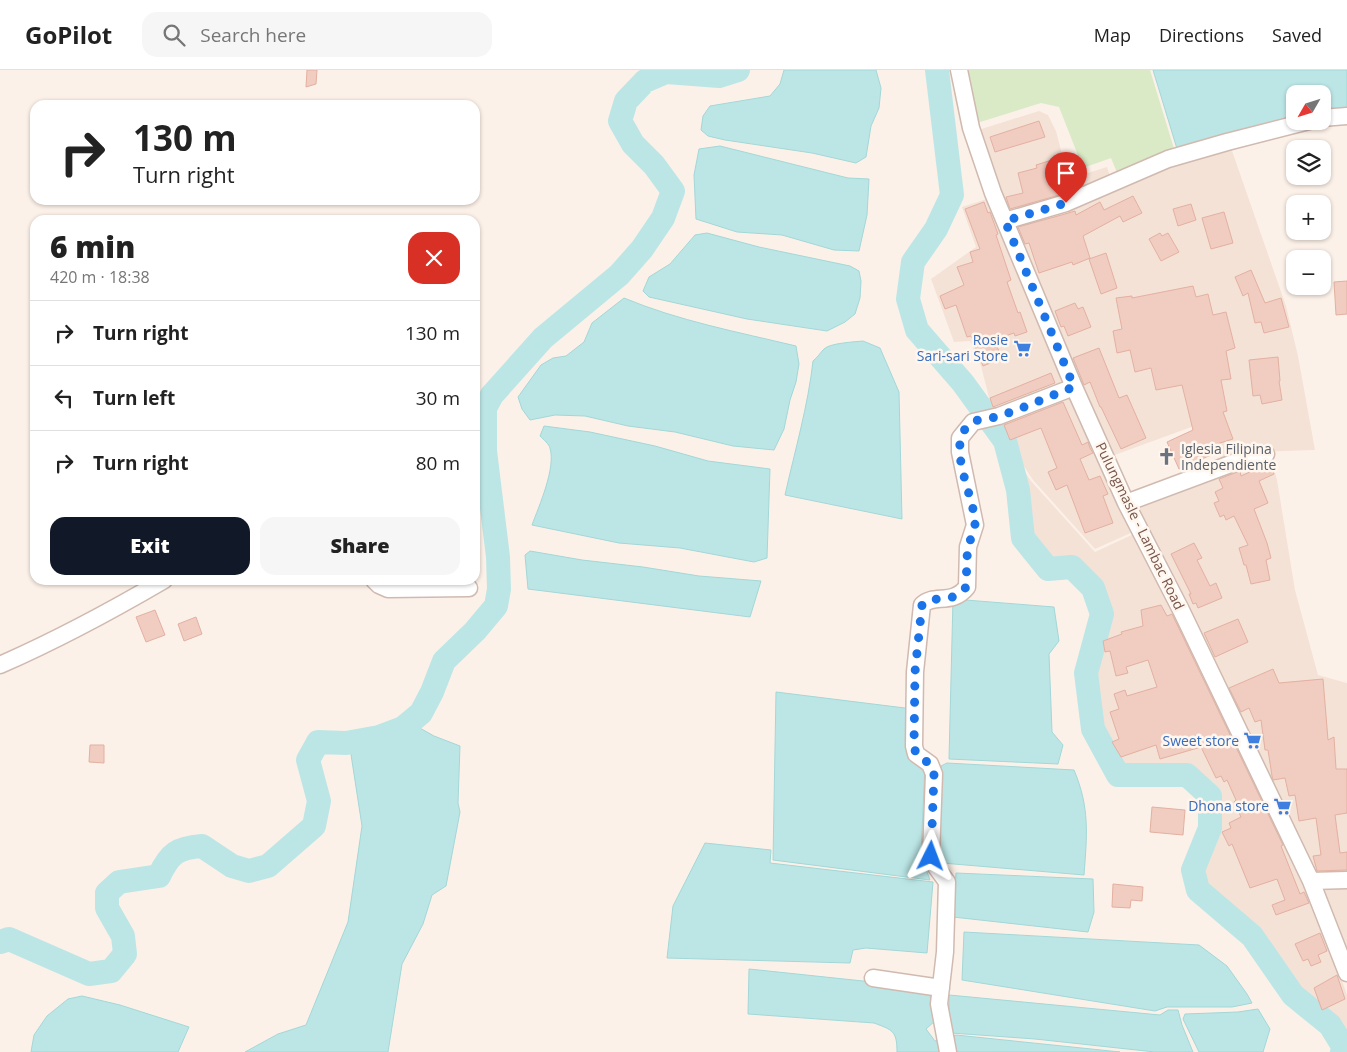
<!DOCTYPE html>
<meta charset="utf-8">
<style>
body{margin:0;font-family:"Open Sans",sans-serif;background:#f6f6f6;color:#222;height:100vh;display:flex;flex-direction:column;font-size:19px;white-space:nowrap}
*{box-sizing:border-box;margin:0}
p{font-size:16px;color:#767676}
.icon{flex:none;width:28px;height:28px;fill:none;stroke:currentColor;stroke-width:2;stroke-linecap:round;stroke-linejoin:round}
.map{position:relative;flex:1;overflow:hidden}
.panel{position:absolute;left:30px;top:145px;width:450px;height:370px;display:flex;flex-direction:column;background:#fff;border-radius:15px;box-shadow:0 1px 4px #0004}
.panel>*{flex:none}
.top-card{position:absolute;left:30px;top:30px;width:450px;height:105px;border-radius:15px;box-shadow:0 1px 4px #0004;background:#fff;color:#222;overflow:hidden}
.needle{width:32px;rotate:231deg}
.tools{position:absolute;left:1286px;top:15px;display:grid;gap:10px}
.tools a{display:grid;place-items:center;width:45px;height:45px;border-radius:10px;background:#fff;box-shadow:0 1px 4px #0004;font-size:25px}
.pin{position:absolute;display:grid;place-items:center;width:42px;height:42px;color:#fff;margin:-51px -21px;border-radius:50% 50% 50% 0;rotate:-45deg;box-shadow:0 0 5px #0007}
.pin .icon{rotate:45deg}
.me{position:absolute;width:55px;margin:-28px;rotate:3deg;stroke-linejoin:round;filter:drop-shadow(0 0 4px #0008)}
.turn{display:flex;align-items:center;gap:18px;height:105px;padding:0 20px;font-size:22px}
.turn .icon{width:65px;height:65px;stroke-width:2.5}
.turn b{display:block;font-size:35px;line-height:42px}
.round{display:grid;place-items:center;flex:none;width:52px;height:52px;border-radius:15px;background:#f6f6f6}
.headline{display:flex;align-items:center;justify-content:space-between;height:85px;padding:0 20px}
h1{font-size:30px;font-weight:800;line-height:38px}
.primary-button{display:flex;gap:10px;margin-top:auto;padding:10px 20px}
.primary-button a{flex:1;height:58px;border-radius:15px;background:#111827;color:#fff;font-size:20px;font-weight:800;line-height:58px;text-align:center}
.primary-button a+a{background:#f6f6f6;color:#222}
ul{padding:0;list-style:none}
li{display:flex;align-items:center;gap:15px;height:65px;padding:0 20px;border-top:1px solid #e0e0e0}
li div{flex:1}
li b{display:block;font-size:19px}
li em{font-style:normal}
header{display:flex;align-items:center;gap:30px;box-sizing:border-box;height:70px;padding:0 25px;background:#fff;border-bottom:1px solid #e0e0e0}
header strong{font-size:24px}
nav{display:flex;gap:28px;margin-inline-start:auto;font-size:18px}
.search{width:350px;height:45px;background:#f6f6f6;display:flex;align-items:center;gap:12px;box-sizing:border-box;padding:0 18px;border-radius:15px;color:#767676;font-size:19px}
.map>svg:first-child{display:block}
.residential{fill:#f4e2d6}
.green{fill:#daeac6}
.water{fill:#bce6e6;stroke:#a3d7d7}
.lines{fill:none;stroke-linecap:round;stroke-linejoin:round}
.river{stroke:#bce6e6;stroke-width:24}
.building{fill:#f1ccc0;stroke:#e3b0a1}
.minor-casing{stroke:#d0bab0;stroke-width:19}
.minor{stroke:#fff;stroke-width:16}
.route{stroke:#1a73e8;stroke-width:9;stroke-dasharray:0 16.2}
.labels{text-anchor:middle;stroke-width:5;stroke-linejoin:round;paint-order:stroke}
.shop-label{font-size:14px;fill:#366cbe;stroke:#fff6ee;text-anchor:end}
.worship-label{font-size:14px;fill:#5b616d;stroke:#fff6ee;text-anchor:start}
.street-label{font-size:14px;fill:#76554c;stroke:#fff6ee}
</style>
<header>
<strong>GoPilot</strong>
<div class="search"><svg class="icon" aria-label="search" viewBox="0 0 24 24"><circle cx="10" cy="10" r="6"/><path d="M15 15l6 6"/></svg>Search here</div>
<nav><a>Map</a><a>Directions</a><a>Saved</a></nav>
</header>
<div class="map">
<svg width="1347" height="982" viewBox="0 0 1347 982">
<rect width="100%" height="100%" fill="#fcf1e8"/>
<path class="residential" d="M 1039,41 L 1048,45 L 1056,61 L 1064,92 L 1075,107 L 1107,97 L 1111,110 L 1007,148 L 975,61 Z
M 1230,75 L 1286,236 L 1298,286 L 1315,380 L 1253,382 L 1223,393 L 1205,352 L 1112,386 L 1010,154 L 1065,142 L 1086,128 L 1169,93 Z
M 990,128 L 1020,208 L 1053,280 L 1133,462 L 1095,479 L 1033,410 L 1006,369 L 994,347 L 981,296 L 970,271 L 954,272 L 931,209 L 976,177 L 962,137 Z
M 1008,377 L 1031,411 L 1095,482 L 1138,462 L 1308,814 L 1347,925 L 1347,982 L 1344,982 L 1345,974 L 1330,950 L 1296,924 L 1253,864 L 1201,819 L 1196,801 L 1212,760 L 1212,724 L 1187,703 L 1119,702 L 1096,657 L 1089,603 L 1105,542 L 1094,515 L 1071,495 L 1048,496 L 1024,466 L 1020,413 Z
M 1271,388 L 1277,410 L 1295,520 L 1318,605 L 1347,613 L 1347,892 L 1129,434 Z"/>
<path class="green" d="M 963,0 L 1150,0 L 1175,82 L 1118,105 L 1111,88 L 1083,98 L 1059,37 L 1041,33 L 977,53 Z"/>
<path class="water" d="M 784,0 L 876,0 L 881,18 L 879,38 L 871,56 L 866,87 L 856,93 L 812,83 L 725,70 L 708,66 L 701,60 L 703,46 L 710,36 L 770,26 L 780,14 Z
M 1153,0 L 1347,0 L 1347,42 L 1323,45 L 1322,24 L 1295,24 L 1295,51 L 1178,82 Z
M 720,76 L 848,108 L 869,109 L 867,145 L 859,181 L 834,180 L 782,165 L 737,162 L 696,149 L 694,105 L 699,79 Z
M 707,163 L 759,177 L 850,196 L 859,201 L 861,211 L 860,228 L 855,244 L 845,252 L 827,261 L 747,249 L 649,227 L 643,221 L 649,207 L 670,194 L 695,165 Z
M 624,228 C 679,251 738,262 796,276 L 799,294 L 796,312 L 790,330 L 784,359 L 774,380 L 733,376 L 675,362 L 628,356 L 585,346 L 555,345 L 530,350 L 522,339 L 518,327 L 541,295 L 553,288 L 566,286 L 584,272 L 592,253 Z
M 863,271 L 880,278 L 899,322 L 902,449 L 785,425 C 795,380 808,336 813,291 C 818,287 820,283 824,279 C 830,273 854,272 863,271 Z
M 544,356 L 590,362 L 655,376 L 708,391 L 770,399 L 767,488 L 754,492 L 680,478 L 619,473 L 532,455 C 539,436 556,398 550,378 C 549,374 544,370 540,366 Z
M 530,481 L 582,490 L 643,497 L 699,506 L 761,511 L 750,547 L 528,519 L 525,485 Z
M 953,529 L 1054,537 L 1059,571 L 1049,584 L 1052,662 L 1063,675 L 1058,694 L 949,689 Z
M 776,622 L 913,639 L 908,689 L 925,694 L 921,785 L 930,810 L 773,790 Z
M 418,657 L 434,666 L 460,676 L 458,733 L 460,742 L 446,816 L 432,825 L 423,854 L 402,894 L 388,982 L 245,982 L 278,964 L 306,955 L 348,852 L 362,756 L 350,678 L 396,668 Z
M 947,693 L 1074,700 C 1090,738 1087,765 1084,805 L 942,793 L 937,780 L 941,696 Z
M 705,773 L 771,780 L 770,793 L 933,812 L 927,883 L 866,878 L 853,880 L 850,893 L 667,888 L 673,836 Z
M 956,803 L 1093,809 L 1094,842 L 1088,862 L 953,847 Z
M 964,862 L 1199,875 L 1227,896 L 1247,924 L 1252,933 L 1232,937 L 1167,937 L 1155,941 L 962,910 Z
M 749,899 L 882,913 L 929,922 L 936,950 L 926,959 L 935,971 L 940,970 L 942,982 L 897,982 C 897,960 892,960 874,953 L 748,944 Z
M 949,925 L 1160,945 L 1168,940 L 1178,940 L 1182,955 L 1193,982 L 1155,982 L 1035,969 L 951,963 L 949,955 Z
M 82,926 L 120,935 L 189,957 L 178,982 L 31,982 L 34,965 L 47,946 L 68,929 Z
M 1258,939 L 1270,959 L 1263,982 L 1199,982 L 1183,949 L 1185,944 L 1238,942 Z
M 956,965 L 1120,982 L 956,982 L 952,973 L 954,966 Z"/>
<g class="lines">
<path class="river" d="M 937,0 L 952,125 L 936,159 L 913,192 L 908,229 L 917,260 L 963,313 L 1005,371 L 1018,420 L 1023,468 L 1048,499 L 1072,497 L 1093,518 L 1102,544 L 1086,603 L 1093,659 L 1118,705 L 1187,705 L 1210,726 L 1210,758 L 1193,800 L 1198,820 L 1252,866 L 1293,925 L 1330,955 L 1343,976 L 1342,982
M 0,872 L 9,869 L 89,904 L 111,901 L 125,884 L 123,866 L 107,838 L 107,823 L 119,812 L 159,806 C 170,783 177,778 202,776 L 232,796 L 249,801 L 268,796 L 314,756 L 319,731 L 308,690 L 318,672 L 346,673 L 379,667 L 403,658 L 421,643 L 432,622 L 444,591 L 475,561 L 496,536 L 499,519 L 498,487 L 485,381 L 485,338 L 492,325 L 543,268 L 619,205 L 642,179 L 663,148 L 673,121 L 654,95 L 633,74 L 620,51 L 626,31 L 645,11 L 666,2 L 719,6 L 738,0"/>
</g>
<path class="building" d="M 307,0 L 317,0 L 316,14 L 306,17 Z
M 1039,51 L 1045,67 L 995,82 L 990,67 Z
M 1052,90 L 1057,108 L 1071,104 L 1079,116 L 1063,124 L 1010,139 L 1006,127 L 1023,123 L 1018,103 L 1037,98 L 1036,95 Z
M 1133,126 L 1142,143 L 1123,152 L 1120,146 L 1083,166 L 1090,188 L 1073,195 L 1072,192 L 1039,203 L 1029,173 L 1025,174 L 1018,157 L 1065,144 L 1075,141 L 1076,145 L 1100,132 L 1104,140 Z
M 984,132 L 988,143 L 990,142 L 998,164 L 996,165 L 1011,210 L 1007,212 L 1018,243 L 1020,242 L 1027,262 L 1015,266 L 1014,263 L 994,270 L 1002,288 L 983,296 L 971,266 L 967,267 L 956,235 L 945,239 L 940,226 L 964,215 L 957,197 L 973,192 L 970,182 L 980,179 L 965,139 Z
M 1191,134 L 1196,150 L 1178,156 L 1173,139 Z
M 1224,142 L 1233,173 L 1211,179 L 1202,148 Z
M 1160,163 L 1162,166 L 1168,163 L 1179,182 L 1161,191 L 1149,169 Z
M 1106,183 L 1117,218 L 1101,224 L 1089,189 Z
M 1251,200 L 1265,233 L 1281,228 L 1289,257 L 1264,263 L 1261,252 L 1255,253 L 1248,223 L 1243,226 L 1235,207 Z
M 1347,211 L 1347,244 L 1336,245 L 1334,212 Z
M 1193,216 L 1196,227 L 1208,224 L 1213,245 L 1226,242 L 1235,278 L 1226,281 L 1231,309 L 1221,310 L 1227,341 L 1223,342 L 1233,369 L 1207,377 L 1211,385 L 1179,399 L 1167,372 L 1193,360 L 1182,315 L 1156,320 L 1151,298 L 1135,302 L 1130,280 L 1117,283 L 1113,261 L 1122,259 L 1116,228 L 1132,226 L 1132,228 Z
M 1075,233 L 1078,239 L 1083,237 L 1091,257 L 1068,266 L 1064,256 L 1061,257 L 1055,241 Z
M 1099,278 L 1119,328 L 1127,325 L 1146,368 L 1121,379 L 1101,337 L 1100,337 L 1090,312 L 1084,315 L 1073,288 Z
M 1278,287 L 1280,311 L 1279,311 L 1282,330 L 1262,334 L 1260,325 L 1253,326 L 1249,290 Z
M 1051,303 L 1055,313 L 993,337 L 990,328 Z
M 1063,332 L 1082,375 L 1088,372 L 1090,378 L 1093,383 L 1080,389 L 1089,410 L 1100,406 L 1108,424 L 1103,426 L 1113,453 L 1085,463 L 1067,415 L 1056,420 L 1048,402 L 1057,398 L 1041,358 L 1010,370 L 1004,355 Z
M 1269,393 L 1274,404 L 1259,411 L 1268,433 L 1254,439 L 1267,473 L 1271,488 L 1266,490 L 1270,510 L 1251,514 L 1246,495 L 1244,495 L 1239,478 L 1248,475 L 1234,446 L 1226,450 L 1224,445 L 1220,447 L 1214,433 L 1219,431 L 1215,422 L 1223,418 L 1219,409 L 1240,401 L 1241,406 Z
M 1194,473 L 1202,488 L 1197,490 L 1210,516 L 1216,513 L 1222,528 L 1198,538 L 1196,533 L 1193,534 L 1189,524 L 1191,524 L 1171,484 Z
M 1161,535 L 1167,546 L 1172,544 L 1283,775 L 1281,776 L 1300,824 L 1304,822 L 1309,833 L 1276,845 L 1272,835 L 1285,830 L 1277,809 L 1250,818 L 1232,774 L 1229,776 L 1222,762 L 1231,758 L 1229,753 L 1241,747 L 1234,732 L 1236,730 L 1227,710 L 1224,712 L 1221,706 L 1216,708 L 1201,677 L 1160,689 L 1156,675 L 1121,687 L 1112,672 L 1119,669 L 1110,642 L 1119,639 L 1114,624 L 1125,620 L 1127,626 L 1157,617 L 1148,590 L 1126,597 L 1128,603 L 1116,606 L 1110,581 L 1105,582 L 1103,571 L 1122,564 L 1121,562 L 1143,556 L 1141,540 Z
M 155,540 L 165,565 L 146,572 L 136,547 Z
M 196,547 L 202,564 L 184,571 L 178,554 Z
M 1238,549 L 1248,572 L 1215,587 L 1204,563 Z
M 1273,599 L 1279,613 L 1323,609 L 1328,670 L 1334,667 L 1336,699 L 1347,699 L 1347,743 L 1335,745 L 1340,783 L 1347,782 L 1347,800 L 1317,801 L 1313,786 L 1321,785 L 1316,748 L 1299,751 L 1295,725 L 1289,726 L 1285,708 L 1273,710 L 1272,706 L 1268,680 L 1265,680 L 1261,650 L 1255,652 L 1249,638 L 1241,642 L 1229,618 Z
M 90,675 L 104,675 L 104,693 L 89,692 Z
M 1152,737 L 1185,740 L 1183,765 L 1150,762 Z
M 1113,814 L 1143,817 L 1142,831 L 1131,830 L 1130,838 L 1112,837 Z
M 1320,863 L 1327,881 L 1318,885 L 1321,892 L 1311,896 L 1308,889 L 1303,891 L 1295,874 Z
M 1337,905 L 1345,929 L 1322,940 L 1314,918 Z"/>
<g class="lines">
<defs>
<path id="minor" d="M 959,0 L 971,58 L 993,123 L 1074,317 L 1126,433 L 1181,540 L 1311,811 L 1347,903
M 1322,48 L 1347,46
M 1005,151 L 1066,133 L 1168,89 L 1227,72 L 1309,51
M 1126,433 L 1252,386 L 1266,384
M 374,510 L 379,515 L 388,519 L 469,518
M 0,595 C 57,570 111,541 164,510
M 1311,811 L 1347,810
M 873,908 L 941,918
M 948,982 L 939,934 L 945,882 L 947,812 L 936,797 L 931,786 L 934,704 L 930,694 L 916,684 L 914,676 L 915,602 L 922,535 C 934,523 952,536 967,517 L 968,477 L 975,455 L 960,382 L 960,368 L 973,352 L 999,346 L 1074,317"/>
</defs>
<use href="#minor" class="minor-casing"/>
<use href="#minor" class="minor"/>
</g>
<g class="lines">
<path class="route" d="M 931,786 L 934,704 L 930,694 L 916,684 L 914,676 L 915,602 L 922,535 C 934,523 952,536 966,517 C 967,504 966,491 968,479 C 969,470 975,462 975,453 C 975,427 942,370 973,352 C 980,348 991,349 999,346 C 1025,338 1049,326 1074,317 L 1005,151 L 1066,133"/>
</g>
<defs>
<symbol id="supermarket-bare" viewBox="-9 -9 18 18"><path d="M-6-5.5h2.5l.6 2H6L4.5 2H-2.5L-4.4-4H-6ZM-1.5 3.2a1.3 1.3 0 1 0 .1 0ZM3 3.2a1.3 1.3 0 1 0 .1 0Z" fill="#3f7fe0" stroke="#fff6ee" stroke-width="2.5" paint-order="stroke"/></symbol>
<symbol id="church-bare" viewBox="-9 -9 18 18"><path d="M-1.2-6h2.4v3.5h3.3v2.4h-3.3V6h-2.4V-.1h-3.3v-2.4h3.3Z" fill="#6b7280" stroke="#fff6ee" stroke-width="2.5" paint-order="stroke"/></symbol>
</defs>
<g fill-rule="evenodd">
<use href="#supermarket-bare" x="1010" y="266" width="25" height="25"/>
<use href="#church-bare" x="1154" y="374" width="25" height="25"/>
<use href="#supermarket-bare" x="1240" y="658" width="25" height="25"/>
<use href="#supermarket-bare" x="1270" y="724" width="25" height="25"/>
</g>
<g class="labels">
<g class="shop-label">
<text x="1008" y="275">Rosie<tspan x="1008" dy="16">Sari-sari Store</tspan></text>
<text x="1239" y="676">Sweet store</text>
<text x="1269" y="741">Dhona store</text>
</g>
<g class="worship-label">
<text x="1181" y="384">Iglesia Filipina<tspan x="1181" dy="16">Independiente</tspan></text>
</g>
<g class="street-label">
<text transform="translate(1140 456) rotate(64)" y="5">Pulungmasle - Lambac Road</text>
</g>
</g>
</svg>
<div class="tools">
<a><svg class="needle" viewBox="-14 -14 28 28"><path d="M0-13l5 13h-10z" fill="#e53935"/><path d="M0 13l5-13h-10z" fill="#767676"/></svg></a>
<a><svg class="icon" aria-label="layers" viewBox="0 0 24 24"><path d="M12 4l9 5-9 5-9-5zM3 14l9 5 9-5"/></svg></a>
<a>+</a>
<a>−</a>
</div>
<div class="pin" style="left:1066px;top:133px;background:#d93025"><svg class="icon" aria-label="arrive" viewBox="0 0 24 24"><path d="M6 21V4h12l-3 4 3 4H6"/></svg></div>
<svg class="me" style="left:931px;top:786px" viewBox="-20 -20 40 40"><path d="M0-17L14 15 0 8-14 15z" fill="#1a73e8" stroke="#fff" stroke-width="4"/></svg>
<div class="top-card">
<div class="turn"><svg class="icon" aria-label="right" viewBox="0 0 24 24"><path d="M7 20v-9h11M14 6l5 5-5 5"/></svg><div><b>130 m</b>Turn right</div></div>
</div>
<section class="panel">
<div class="headline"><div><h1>6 min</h1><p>420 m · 18:38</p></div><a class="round" style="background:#d93025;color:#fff"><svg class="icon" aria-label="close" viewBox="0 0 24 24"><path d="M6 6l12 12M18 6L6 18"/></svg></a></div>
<ul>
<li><svg class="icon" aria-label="right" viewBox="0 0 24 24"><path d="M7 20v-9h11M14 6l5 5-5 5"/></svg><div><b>Turn right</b></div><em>130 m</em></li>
<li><svg class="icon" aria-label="left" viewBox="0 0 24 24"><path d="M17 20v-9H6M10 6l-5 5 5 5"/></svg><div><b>Turn left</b></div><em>30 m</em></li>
<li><svg class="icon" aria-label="right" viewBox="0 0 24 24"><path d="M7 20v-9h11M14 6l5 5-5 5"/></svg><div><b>Turn right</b></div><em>80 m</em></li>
</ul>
<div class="primary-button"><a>Exit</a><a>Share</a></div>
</section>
</div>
